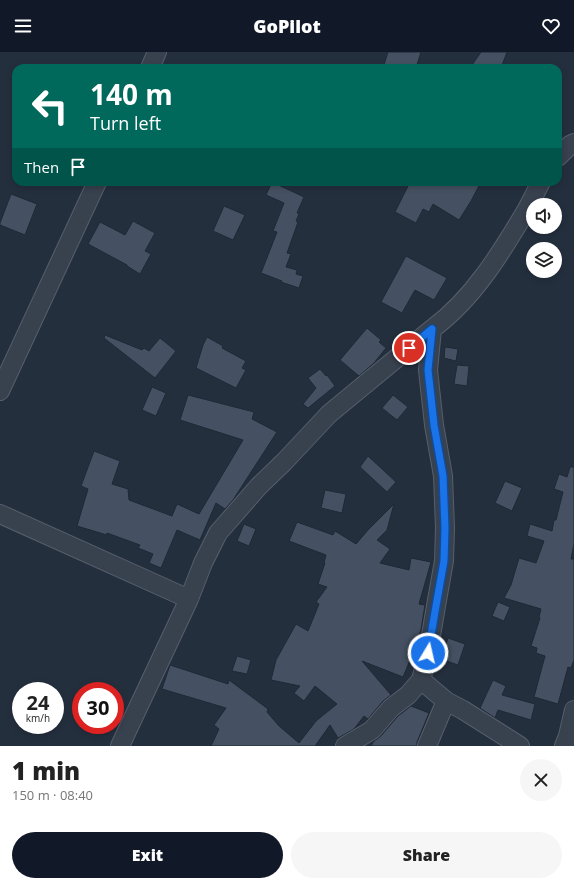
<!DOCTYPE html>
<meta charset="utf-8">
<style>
body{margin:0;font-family:"Open Sans",sans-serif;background:#f6f6f6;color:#222;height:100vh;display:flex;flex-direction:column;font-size:15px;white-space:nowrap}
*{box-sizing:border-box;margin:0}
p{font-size:13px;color:#767676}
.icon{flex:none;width:22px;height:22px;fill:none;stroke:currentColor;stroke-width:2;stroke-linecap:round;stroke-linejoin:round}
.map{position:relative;height:694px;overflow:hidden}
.sheet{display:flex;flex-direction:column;background:#fff;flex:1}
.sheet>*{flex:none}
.guide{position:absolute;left:12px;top:12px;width:550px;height:122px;border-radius:12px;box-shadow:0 2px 6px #0003;background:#00695c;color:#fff;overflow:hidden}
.fabs{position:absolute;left:526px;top:146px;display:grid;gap:8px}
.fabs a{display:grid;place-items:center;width:36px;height:36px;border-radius:50%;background:#fff;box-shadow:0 2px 6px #0003;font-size:20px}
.speed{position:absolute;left:12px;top:630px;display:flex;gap:8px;font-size:20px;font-weight:700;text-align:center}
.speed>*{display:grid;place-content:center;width:52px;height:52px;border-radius:50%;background:#fff;box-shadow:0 2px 6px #0003;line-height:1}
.speed small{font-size:10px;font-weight:400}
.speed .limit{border:6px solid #d22;background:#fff;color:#111}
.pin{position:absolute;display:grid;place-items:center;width:34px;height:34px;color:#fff;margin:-17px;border:2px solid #fff;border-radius:50%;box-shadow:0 1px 4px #0007}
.me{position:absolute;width:44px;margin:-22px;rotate:9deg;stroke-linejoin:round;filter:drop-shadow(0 0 3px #0008)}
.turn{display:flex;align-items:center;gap:14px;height:84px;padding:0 12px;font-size:18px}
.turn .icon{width:52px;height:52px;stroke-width:2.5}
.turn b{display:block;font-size:28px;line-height:34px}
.then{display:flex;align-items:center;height:38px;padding:0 12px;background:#0003;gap:8px;font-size:15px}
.round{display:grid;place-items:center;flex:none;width:42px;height:42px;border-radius:21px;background:#f6f6f6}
.overview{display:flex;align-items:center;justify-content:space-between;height:68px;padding:0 12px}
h1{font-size:24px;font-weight:800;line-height:30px}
.cta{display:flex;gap:8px;margin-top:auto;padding:8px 12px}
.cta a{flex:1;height:46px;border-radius:24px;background:#111827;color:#fff;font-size:16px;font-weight:800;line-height:46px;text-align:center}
.cta a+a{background:#f6f6f6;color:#222}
header{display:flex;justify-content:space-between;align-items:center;height:52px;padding:0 12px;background:#111827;color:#fff;font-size:18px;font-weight:800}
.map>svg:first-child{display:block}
.building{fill:#455162;stroke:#1f2835}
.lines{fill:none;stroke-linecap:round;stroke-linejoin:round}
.minor-casing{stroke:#565f6c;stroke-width:20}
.minor{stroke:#38414e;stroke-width:18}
.route-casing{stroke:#114b97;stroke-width:10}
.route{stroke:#1a73e8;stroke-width:7}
</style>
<header><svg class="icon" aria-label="menu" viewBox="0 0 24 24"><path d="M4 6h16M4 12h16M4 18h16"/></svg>GoPilot<svg class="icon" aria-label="heart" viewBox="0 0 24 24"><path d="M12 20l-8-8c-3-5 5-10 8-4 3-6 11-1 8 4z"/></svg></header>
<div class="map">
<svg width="574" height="694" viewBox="0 0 574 694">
<rect width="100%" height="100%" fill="#242f3e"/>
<path class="building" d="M 388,0 L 421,0 L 416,16 L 383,16 Z
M 481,0 L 507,0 L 501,16 L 470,16 Z
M 272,130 L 304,145 L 297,161 L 299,162 L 296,169 L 298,170 L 287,201 L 291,202 L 286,215 L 297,218 L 296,222 L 303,224 L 299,236 L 281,230 L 282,229 L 261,221 L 277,180 L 273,179 L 284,151 L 266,143 Z
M 410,130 L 481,130 L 471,149 L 459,168 L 433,152 L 429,160 L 423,157 L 416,171 L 395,160 Z
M 11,142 L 37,152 L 25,183 L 0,173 L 0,171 Z
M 224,154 L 245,163 L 233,188 L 213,179 Z
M 133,169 L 155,181 L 145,199 L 151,202 L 140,222 L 127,214 L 127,213 L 88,192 L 100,170 L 125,183 Z
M 406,204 L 447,226 L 434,248 L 415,238 L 402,261 L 381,250 Z
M 367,276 L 381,288 L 379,290 L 386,296 L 374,311 L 359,324 L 340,308 Z
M 105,283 L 142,298 L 144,296 L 149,299 L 160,286 L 176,299 L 155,326 L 104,286 Z
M 207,285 L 223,294 L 222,296 L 246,309 L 242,316 L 246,318 L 236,336 L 196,316 L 203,293 Z
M 445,295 L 458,297 L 456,309 L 444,306 Z
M 457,313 L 469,314 L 467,334 L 454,332 Z
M 320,317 L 326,324 L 327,323 L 335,334 L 308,356 L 303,352 L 316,336 L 308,326 Z
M 152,335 L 166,341 L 156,364 L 142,358 Z
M 188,343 L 254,360 L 252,367 L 277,380 L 233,448 L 225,457 L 216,451 L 200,488 L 177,478 L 161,516 L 149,511 L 153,502 L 138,496 L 140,493 L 107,481 L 107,483 L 77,474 L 88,437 L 81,434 L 94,399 L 120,409 L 112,432 L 128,437 L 129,448 L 172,464 L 177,452 L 199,462 L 243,388 L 180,368 Z
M 393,343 L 408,355 L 397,368 L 382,356 Z
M 368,404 L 396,430 L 387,440 L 360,415 Z
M 570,415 L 574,415 L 574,492 L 571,507 L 574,507 L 574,608 L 571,616 L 568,615 L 558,652 L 534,645 L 545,604 L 536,601 L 537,596 L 531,594 L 540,566 L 539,565 L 541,557 L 504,546 L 511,533 L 519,506 L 536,511 L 544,489 L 527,484 L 530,472 L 552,479 L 554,468 L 556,468 L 563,440 L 554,437 L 559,422 L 567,425 Z
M 505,429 L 522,436 L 512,459 L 495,451 Z
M 325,438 L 346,442 L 342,461 L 321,456 Z
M 394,452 L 387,478 L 377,488 L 390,497 L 380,511 L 409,518 L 411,506 L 431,510 L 419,552 L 425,553 L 421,578 L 411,606 L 403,625 L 362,609 L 391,643 L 383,649 L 368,667 L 364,664 L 354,677 L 338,686 L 330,673 L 315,694 L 211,694 L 219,677 L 214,673 L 226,656 L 162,637 L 170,613 L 228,632 L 229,628 L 268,657 L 267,660 L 279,674 L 299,691 L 316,669 L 337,652 L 315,634 L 304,649 L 294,641 L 300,634 L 271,628 L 276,608 L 296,572 L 308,579 L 319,552 L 316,550 L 327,535 L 318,532 L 325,511 L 324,511 L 326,503 L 289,489 L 297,470 L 333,483 L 335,479 L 356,492 L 368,478 Z
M 244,472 L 256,477 L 249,494 L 237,489 Z
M 498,550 L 510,555 L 504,569 L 492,564 Z
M 448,586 L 465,592 L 458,613 L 441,607 Z
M 237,604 L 251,608 L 247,622 L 232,619 Z
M 493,628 L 506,634 L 502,643 L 535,652 L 531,668 L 498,658 L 495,666 L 480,656 Z
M 411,654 L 429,661 L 417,690 L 417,694 L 371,694 L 374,689 L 380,685 L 398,664 Z"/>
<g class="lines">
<defs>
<path id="minor" d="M 150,16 L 157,0
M 558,105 L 570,93 L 574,91
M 0,339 L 97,130
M 0,462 L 189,547
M 421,628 L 446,649 L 463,658 L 520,694
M 120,694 L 189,547 L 203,511 L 218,481 L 259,434 L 284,410 L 329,362 L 432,277 C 473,247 501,201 527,157 C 532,148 536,139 541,130
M 345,694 L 372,678 L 391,656 L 408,643 L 421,628 L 428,601 L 436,554 L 444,509 L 445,476 L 443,424 L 434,373 L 428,318 L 432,277
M 427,694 L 446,649
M 564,694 L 568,684 L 574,658"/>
</defs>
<use href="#minor" class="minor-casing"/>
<use href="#minor" class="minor"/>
</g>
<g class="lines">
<defs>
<path id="route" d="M 409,296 L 432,277 L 428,318 L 434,373 L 443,424 L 445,476 L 444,509 L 436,554 L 428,601"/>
</defs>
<use href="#route" class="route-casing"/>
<use href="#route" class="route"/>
</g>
</svg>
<div class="fabs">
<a><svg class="icon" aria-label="sound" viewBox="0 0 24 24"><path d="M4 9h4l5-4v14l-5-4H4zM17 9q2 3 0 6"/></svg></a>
<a><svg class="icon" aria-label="layers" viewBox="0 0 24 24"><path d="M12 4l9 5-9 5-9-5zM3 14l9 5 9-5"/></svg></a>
</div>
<div class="speed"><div>24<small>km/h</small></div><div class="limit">30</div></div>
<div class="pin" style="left:409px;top:296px;background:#d93025"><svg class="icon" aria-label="arrive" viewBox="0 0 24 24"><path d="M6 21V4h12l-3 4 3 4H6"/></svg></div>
<svg class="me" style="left:428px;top:601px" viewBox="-20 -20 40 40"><circle r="17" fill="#1a73e8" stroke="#fff" stroke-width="3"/><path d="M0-11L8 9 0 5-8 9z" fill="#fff"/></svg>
<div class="guide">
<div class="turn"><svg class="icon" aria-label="left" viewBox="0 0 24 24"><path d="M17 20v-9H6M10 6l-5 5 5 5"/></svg><div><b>140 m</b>Turn left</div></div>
<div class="then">Then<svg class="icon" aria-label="arrive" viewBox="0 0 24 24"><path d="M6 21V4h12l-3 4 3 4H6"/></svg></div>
</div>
</div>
<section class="sheet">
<div class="overview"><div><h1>1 min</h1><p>150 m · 08:40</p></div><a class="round"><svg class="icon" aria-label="close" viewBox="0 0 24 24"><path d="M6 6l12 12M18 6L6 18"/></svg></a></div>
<div class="cta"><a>Exit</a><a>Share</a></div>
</section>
